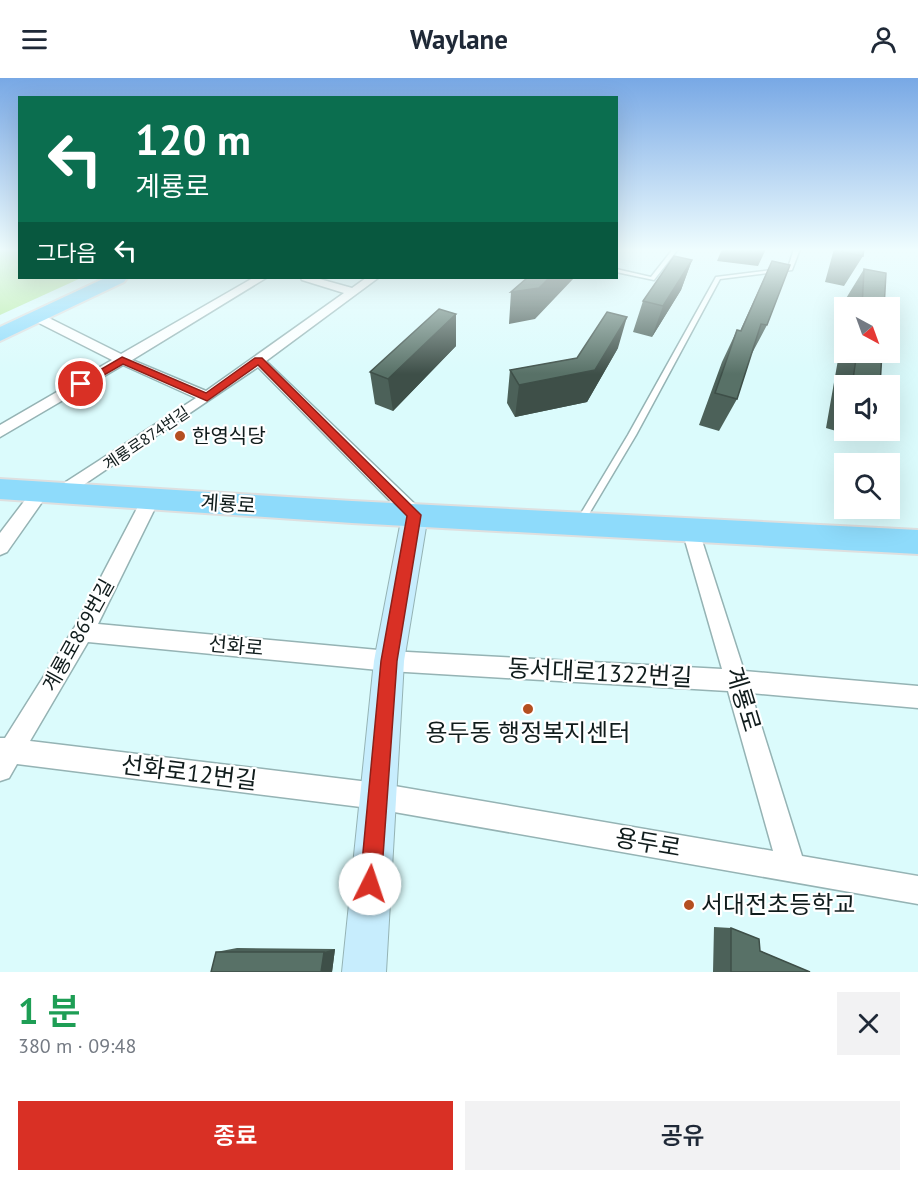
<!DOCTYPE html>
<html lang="ko">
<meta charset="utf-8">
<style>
body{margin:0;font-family:"PT Sans","Noto Sans KR",sans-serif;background:#f2f2f3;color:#1f2937;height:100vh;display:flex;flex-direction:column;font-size:22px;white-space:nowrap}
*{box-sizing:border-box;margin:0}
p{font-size:20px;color:#747a83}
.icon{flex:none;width:33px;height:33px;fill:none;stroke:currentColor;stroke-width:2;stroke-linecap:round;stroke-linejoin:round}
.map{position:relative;height:894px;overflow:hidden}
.panel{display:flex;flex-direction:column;background:#fff;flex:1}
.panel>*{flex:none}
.hud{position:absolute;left:18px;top:18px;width:600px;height:183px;border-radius:0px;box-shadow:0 6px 24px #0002;background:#0b6e4f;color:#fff;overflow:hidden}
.needle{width:39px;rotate:139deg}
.fabs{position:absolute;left:834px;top:219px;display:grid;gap:12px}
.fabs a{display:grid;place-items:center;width:66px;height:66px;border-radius:0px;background:#fff;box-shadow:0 6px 24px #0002;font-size:30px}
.pin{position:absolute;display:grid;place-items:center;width:51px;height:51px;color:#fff;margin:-26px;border:3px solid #fff;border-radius:50%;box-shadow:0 2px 6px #0007}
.me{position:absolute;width:66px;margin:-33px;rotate:4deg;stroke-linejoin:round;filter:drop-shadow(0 0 4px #0008)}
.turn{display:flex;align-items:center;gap:21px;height:126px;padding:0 18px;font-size:27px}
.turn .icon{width:78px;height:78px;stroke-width:2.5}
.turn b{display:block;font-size:42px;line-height:51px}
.then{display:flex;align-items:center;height:57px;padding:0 18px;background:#0003;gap:12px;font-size:22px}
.round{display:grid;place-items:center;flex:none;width:63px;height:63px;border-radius:0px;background:#f2f2f3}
.summary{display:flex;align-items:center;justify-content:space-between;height:102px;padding:0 18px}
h1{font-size:36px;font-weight:600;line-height:45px;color:#1e9e55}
.action{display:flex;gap:12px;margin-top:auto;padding:12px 18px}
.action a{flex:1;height:69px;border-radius:0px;background:#d93025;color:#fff;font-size:24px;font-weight:600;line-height:69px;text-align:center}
.action a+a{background:#f2f2f3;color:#1f2937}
header{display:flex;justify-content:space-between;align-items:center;height:78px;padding:0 18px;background:#fff;font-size:27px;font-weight:600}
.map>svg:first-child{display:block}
.green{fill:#b7eca1}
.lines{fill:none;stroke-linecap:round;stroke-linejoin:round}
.lane-casing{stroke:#95b3b4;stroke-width:3}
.street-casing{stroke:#95b3b4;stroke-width:3}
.secondary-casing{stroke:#95b3b4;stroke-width:2}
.primary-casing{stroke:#dedfdf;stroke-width:4}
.lane{fill:#fff;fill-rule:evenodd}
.street{fill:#fff;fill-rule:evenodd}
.secondary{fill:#c7edfd;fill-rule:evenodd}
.primary{fill:#8edbfb;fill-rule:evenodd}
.wall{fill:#4c6159}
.shaded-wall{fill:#3e4f48}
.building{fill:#587167;stroke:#3e4f48;stroke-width:1.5}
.route{fill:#d93025;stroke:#8d1f18;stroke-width:1.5}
.poi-dot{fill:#b44f20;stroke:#fff;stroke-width:2}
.labels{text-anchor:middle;stroke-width:4.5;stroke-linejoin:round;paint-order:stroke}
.far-street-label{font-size:16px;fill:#101c1c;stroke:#fff}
.poi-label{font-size:20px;fill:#101c1c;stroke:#fff;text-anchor:start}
.street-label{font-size:20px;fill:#101c1c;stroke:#fff}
.near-street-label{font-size:24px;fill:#101c1c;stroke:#fff}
.near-poi-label{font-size:24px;fill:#101c1c;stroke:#fff}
</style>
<header><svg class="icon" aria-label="menu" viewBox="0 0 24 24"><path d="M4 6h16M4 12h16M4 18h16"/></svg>Waylane<svg class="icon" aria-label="person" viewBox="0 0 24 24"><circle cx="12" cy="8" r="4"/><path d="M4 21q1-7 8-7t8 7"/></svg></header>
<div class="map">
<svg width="918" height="894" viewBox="0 0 918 894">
<rect width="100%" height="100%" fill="#dbfbfc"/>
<path class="green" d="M 0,171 L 19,171 L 20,200 L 81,200 L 0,237 Z"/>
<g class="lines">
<defs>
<path id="lane" d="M 673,171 L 678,171 L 654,202 L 616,194 L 616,191 L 651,199 Z
M 794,171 L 800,171 L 792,192 L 720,201 L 636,357 L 583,446 L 577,446 L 576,444 L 577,442 L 628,357 L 716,199 L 788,190 Z"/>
<path id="street" d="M 253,200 L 266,200 L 132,282 L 206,313 L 344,215 L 302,202 L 301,200 L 316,200 L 352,210 L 366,200 L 378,200 L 266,283 L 421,432 L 424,437 L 421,442 L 409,442 L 258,289 L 64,420 L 58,419 L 55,414 L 58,409 L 196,320 L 123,287 L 0,359 L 0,347 L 112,282 L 33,242 L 33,236 L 41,236 L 121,276 Z
M 41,407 L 47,409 L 50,413 L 47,417 L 7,474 L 0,477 L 0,455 L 35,409 Z
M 151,413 L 157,415 L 160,420 L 98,546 L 389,573 L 722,591 L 682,452 L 685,447 L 691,445 L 697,447 L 744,593 L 918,608 L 918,630 L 751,615 L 802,778 L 918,798 L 918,826 L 377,731 L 17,686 L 9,700 L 0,703 L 0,660 L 5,660 L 76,547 L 145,415 ZM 88,564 L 389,593 L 728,613 L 773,773 L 377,705 L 30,663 Z"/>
<path id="secondary" d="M 415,427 L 424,430 L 428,437 L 404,583 L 386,894 L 342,894 L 374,583 L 402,437 L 406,430 Z"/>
<path id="primary" d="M 105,200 L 127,200 L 124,204 L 0,263 L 0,249 Z
M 0,401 L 352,423 L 918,452 L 918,476 L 352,445 L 0,421 Z"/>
</defs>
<use href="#lane" class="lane-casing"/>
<use href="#street" class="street-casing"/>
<use href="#secondary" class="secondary-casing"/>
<use href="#primary" class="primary-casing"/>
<use href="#lane" class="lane"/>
<use href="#street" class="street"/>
<use href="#secondary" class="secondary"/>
<use href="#primary" class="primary"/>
</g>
<path class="wall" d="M 722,171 L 766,171 L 758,188 L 717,183 Z
M 834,171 L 864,171 L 863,178 L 844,208 L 825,204 Z
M 692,182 L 681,212 L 652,259 L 633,254 L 643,223 Z
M 772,183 L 767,247 L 750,279 L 737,321 L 719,353 L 699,347 L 722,284 L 737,252 L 740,253 Z
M 864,191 L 884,230 L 844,230 L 844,274 L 882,274 L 880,308 L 844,308 L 844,352 L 857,352 L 853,358 L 826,350 L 839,276 L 845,222 Z
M 456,236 L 456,268 L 393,333 L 375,326 L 370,294 Z
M 618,270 L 587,324 L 515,339 L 507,325 L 510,292 L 577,280 Z
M 714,849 L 731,850 L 760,873 L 810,894 L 713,894 Z
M 237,870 L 335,871 L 332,894 L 216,874 Z"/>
<path class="shaded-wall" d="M 692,182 L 681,212 L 652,259 L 663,228 Z
M 549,200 L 574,200 L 535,241 L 509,246 L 511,214 Z
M 456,236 L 456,268 L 393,333 L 388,301 Z
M 627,239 L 618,270 L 587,324 L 515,339 L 519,307 L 595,292 Z
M 335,871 L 332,894 L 321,894 L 324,874 Z"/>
<path class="building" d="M 843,171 L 864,171 L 863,178 L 842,174 Z
M 674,178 L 692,182 L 663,228 L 643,223 Z
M 772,183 L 790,187 L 767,247 L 761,246 L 737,321 L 715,315 L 737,252 L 741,253 Z
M 864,191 L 886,195 L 884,230 L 862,230 Z
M 527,200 L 549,200 L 539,210 L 511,214 Z
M 439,231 L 456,236 L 388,301 L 370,294 Z
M 607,234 L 627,239 L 595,292 L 519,307 L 510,292 L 577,280 Z
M 857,274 L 882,274 L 880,308 L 852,308 Z
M 731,850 L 759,861 L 760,873 L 810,894 L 731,894 Z
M 216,874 L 324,874 L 321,894 L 211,894 Z"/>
<linearGradient id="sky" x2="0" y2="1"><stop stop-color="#78a8e5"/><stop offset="0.58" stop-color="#effdfe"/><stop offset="1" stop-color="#effdfe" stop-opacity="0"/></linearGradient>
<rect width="918" height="296" fill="url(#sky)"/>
<path class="route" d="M 122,279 L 206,315 L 255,280 L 262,280 L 421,437 L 397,583 L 381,806 L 378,814 L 370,817 L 363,814 L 360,806 L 381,583 L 407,438 L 258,287 L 207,323 L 123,286 L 85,308 L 76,306 Z"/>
<g class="poi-dot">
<circle cx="180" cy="358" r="6"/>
<circle cx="528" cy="631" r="6"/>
<circle cx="689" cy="827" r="6"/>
</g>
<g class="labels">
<g class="far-street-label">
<text transform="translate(146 360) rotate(-34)" y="6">계룡로874번길</text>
</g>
<g class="poi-label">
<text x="192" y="365">한영식당</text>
</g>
<g class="street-label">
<text transform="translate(228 426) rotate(4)" y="7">계룡로</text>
<text transform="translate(78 557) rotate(-61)" y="7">계룡로869번길</text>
<text transform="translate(236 568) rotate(5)" y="7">선화로</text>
</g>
<g class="near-street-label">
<text transform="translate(600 595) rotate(3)" y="8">동서대로1322번길</text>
<text transform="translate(743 621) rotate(73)" y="8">계룡로</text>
<text transform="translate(189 695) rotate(7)" y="8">선화로12번길</text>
<text transform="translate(648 765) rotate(10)" y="8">용두로</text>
</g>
<g class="near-poi-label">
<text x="528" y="663">용두동 행정복지센터</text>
<text x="701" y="835" text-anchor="start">서대전초등학교</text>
</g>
</g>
</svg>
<div class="fabs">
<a><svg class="needle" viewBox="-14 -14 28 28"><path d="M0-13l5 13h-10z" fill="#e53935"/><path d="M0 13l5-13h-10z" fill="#747a83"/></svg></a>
<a><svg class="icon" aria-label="sound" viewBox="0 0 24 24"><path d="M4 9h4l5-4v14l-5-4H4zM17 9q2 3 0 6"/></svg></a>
<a><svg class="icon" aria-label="search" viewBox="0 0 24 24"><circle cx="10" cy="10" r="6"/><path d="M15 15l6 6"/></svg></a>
</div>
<div class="pin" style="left:81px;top:306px;background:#d93025"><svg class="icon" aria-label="arrive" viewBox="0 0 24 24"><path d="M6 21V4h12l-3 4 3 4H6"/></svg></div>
<svg class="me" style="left:370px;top:806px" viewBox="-20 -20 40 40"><circle r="19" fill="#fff"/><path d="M0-13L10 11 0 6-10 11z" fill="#d93025"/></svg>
<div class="hud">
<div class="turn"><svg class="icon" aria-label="left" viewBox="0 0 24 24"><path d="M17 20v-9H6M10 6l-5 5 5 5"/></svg><div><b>120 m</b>계룡로</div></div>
<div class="then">그다음<svg class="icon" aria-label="left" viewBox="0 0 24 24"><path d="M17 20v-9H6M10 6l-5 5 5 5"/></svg></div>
</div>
</div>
<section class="panel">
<div class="summary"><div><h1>1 분</h1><p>380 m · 09:48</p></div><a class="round"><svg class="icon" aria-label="close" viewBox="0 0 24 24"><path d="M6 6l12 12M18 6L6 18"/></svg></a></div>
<div class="action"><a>종료</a><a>공유</a></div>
</section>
